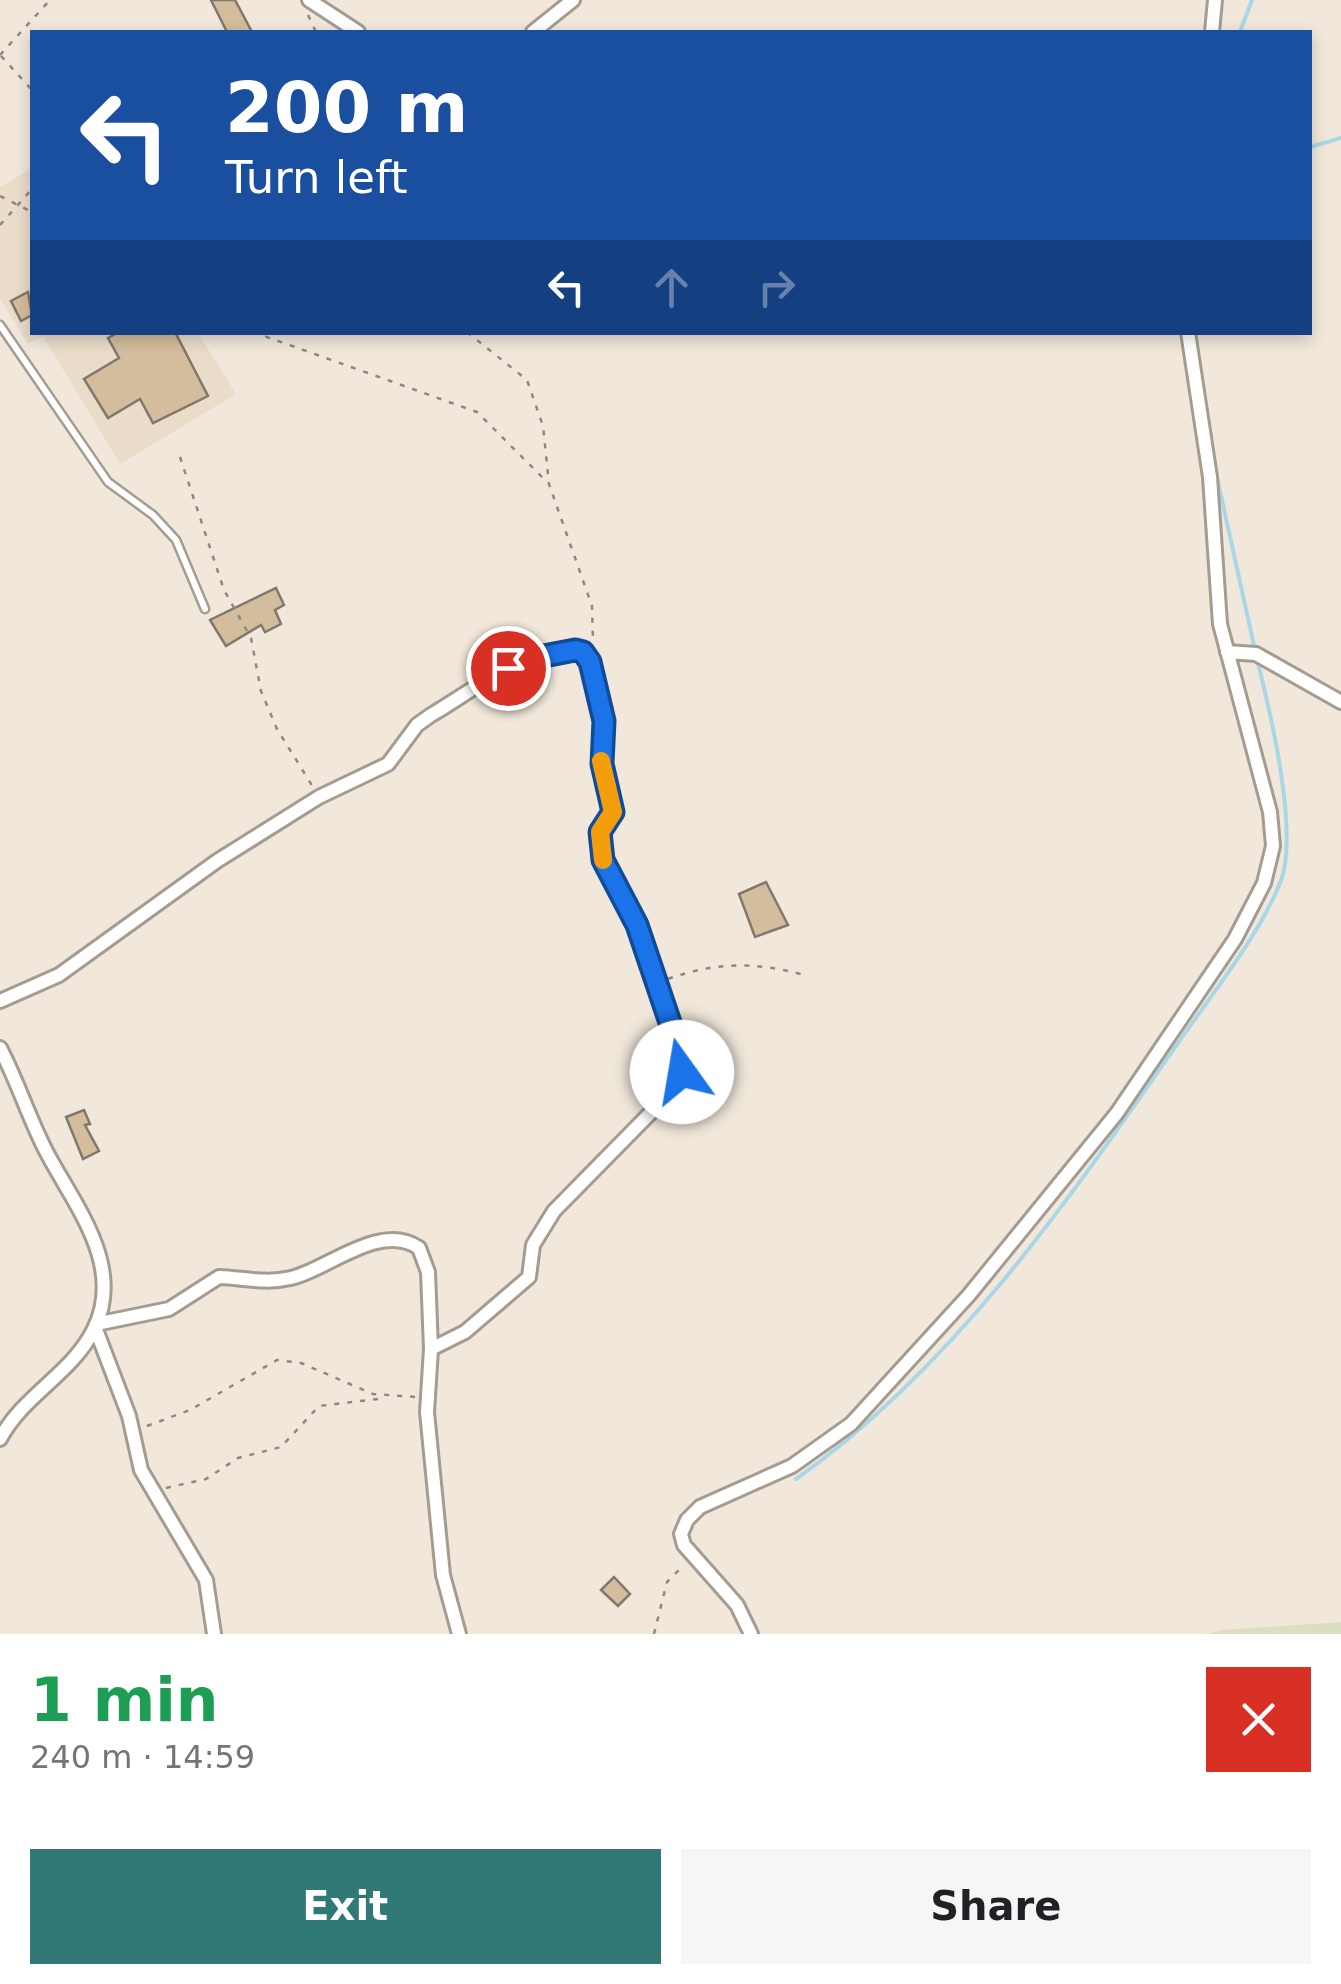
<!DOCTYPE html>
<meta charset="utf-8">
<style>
body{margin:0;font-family:"DejaVu Sans",sans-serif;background:#f6f6f6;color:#202124;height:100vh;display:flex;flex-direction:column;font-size:38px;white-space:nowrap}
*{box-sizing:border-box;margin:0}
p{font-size:32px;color:#757577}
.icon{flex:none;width:55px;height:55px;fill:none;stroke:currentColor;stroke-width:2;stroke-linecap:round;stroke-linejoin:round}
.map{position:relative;height:1634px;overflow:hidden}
.side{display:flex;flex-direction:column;background:#fff;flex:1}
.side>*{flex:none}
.top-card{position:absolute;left:30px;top:30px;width:1282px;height:305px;border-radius:0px;box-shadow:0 5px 15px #0003;background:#1a4fa0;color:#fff;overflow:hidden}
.pin{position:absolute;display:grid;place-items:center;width:85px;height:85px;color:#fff;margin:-42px;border:5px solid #fff;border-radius:50%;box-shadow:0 2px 10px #0007}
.me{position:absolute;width:110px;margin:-55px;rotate:347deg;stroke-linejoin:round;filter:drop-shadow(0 0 8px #0008)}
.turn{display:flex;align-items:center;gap:35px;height:210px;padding:0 30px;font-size:45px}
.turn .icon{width:130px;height:130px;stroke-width:2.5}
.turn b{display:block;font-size:70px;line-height:85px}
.lanes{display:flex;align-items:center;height:95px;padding:0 30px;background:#0003;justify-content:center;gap:50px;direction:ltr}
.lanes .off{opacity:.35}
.round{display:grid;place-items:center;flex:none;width:105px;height:105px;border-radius:0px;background:#f6f6f6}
.head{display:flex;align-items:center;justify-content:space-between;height:170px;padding:0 30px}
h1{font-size:60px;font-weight:600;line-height:75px;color:#1e9e55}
.primary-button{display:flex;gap:20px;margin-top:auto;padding:20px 30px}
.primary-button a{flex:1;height:115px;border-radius:0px;background:#317976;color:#fff;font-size:40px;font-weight:600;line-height:115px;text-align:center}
.primary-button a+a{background:#f6f6f6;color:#202124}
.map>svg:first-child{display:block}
.built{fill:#e9dcc9}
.green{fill:#dbdfbf}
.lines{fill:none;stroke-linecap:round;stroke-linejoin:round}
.stream{stroke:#aad7e8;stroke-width:4}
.building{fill:#d4bd9c;stroke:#80786d;stroke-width:2.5}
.service-casing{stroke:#a49c90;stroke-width:11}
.minor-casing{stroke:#a49c90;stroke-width:18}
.path{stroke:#8e887f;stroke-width:2.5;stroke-dasharray:5 8;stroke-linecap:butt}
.service{stroke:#fff;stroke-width:6}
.minor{stroke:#fff;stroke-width:12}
.route-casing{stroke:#114b97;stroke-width:25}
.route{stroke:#1a73e8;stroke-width:18}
.slow{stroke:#f59e0b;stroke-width:18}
</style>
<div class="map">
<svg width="1341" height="1634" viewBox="0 0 1341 1634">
<rect width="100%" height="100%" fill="#f1e8db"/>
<path class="built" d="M 32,168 L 32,332 L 198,333 L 236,394 L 120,464 L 43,336 L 28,344 L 0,299 L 0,187 Z"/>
<path class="green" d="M 1341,1622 L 1341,1634 L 1207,1634 L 1222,1630 Z"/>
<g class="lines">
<path class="stream" d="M 1240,32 L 1252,0
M 1310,147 L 1341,138
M 1195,332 L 1196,346
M 1214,464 L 1255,650
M 796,1479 C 954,1367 1069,1200 1178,1043 C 1210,997 1260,934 1280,883 C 1300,834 1270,711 1257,659"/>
</g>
<path class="building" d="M 211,0 L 235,0 L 252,32 L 227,32 Z
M 28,292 L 32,315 L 21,321 L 11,301 Z
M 119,332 L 175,332 L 208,396 L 153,423 L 140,399 L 108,418 L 84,379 L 119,358 L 108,338 Z
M 276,588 L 284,605 L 275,610 L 281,624 L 265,632 L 261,625 L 226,646 L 210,620 Z
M 766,882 L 788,925 L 755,937 L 739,894 Z
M 84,1110 L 90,1124 L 85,1125 L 99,1151 L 83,1159 L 66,1117 Z
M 614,1577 L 630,1594 L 618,1606 L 601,1590 Z"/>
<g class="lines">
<defs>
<path id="service" d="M 0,325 L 108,482 L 153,515 L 176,540 L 205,609"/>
<path id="minor" d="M 309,0 L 358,32
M 533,32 L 573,0
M 1212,32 L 1215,0
M 1227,652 L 1256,654 L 1341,702
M 0,1001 L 59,975 L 217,861 L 319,797 L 388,764 L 417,725 L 431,715 C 475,690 529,642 583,652 L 590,662 L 606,728 L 601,756 L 613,812 L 601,833 L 603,859 L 637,925 L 681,1055 L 682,1072 L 675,1088 L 554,1211 L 533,1245 L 529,1277 L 465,1332 L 431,1349
M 0,1048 C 18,1082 29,1119 47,1153 C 75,1206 125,1266 94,1329 C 72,1374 23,1395 0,1439
M 96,1324 L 169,1309 L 219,1277 C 244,1278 265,1284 291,1278 C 327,1270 380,1221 419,1248 L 428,1272 L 431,1349 L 427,1412 L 443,1575 L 459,1634
M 95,1327 L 129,1416 L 141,1470 L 206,1580 L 214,1634
M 751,1634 L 737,1605 L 684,1545 L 681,1534 L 687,1520 L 700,1507 L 792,1466 L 851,1424 L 969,1295 L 1117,1113 L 1235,939 L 1264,883 L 1273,846 L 1270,812 L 1220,624 L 1210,477 L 1188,332"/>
</defs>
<use href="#service" class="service-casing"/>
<use href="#minor" class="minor-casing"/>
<path class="path" d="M 308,15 L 316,32
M 0,55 L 50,0
M 1,56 L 32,90
M 0,196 L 32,212
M 0,225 L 32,189
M 253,332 L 477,412 L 548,483
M 467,332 L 527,380 L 543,426 L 549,484 L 592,606 L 593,641
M 180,457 L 224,590 L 251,638 L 261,691 L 277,729 L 313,787
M 668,979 C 715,962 753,962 801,974
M 147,1426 L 190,1410 L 277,1360 L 301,1363 L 373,1394 L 416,1397
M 166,1488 L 206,1479 L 238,1458 L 281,1447 L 319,1406 L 386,1398
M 654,1634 L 667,1582 L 684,1565"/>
<use href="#service" class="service"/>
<use href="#minor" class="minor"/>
</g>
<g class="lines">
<defs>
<path id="route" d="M 508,668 L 528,659 L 575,650 L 583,652 L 590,662 L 604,721 L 602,764 L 613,812 L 600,832 L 603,860 L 637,925 L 681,1055 L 682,1072"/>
</defs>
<use href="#route" class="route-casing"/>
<use href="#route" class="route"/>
<path class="slow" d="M 601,761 L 613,812 L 600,832 L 603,860"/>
</g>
</svg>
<div class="pin" style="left:508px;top:668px;background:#d93025"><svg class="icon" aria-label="arrive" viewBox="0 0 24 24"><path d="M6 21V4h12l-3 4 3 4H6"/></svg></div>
<svg class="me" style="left:682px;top:1072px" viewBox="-20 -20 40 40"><circle r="19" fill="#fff"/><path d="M0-13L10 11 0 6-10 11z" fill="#1a73e8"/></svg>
<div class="top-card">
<div class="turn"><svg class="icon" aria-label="left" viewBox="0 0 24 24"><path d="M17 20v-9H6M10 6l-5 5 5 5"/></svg><div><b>200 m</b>Turn left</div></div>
<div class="lanes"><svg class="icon" aria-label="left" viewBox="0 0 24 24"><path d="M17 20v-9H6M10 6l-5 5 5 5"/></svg><svg class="icon off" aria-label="ahead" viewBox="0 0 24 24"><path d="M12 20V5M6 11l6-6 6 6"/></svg><svg class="icon off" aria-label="right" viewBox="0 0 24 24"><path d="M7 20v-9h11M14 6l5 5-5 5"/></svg></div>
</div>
</div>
<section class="side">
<div class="head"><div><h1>1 min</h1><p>240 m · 14:59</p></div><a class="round" style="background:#d93025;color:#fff"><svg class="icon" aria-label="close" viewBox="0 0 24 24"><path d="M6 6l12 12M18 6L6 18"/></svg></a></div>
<div class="primary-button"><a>Exit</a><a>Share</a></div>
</section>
